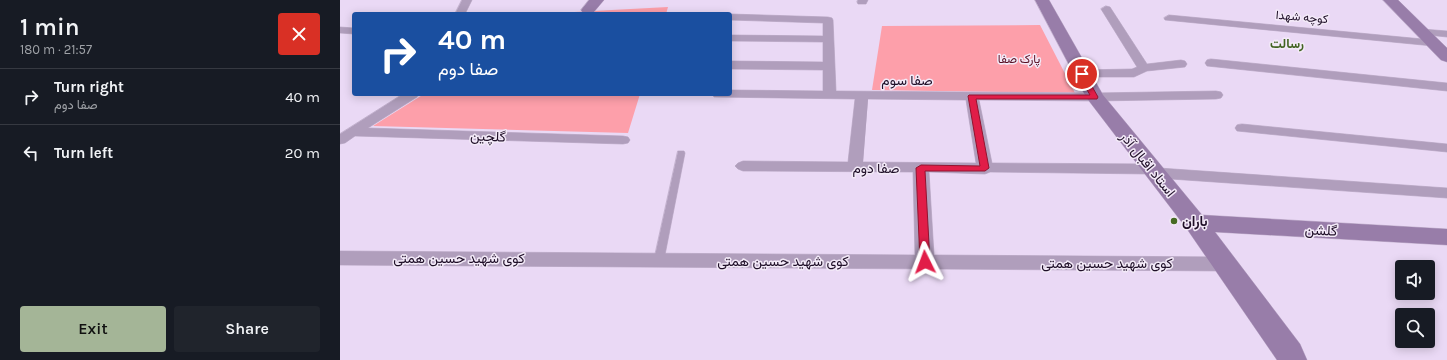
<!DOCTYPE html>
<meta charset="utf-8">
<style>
body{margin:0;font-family:Karla,Vazirmatn,sans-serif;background:#20242c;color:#f1f3f6;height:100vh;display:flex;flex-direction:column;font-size:15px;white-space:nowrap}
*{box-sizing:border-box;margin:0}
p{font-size:13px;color:#9ea1a6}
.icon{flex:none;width:22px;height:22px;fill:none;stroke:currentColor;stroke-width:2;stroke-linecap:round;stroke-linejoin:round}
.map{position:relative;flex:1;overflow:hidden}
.sheet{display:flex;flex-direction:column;background:#171b24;width:340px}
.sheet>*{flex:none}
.guide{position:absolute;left:12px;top:12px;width:380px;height:84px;border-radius:4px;box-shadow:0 2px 10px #0003;background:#1a4fa0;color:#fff;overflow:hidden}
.buttons{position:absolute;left:1055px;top:260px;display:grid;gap:8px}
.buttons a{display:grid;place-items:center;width:40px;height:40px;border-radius:4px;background:#171b24;box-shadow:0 2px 10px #0003;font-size:20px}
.pin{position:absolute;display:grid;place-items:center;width:34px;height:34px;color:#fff;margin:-17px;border:2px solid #fff;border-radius:50%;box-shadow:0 1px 4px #0007}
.me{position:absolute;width:44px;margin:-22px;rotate:357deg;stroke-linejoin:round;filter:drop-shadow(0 0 3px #0008)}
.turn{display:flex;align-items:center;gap:14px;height:84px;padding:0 20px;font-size:18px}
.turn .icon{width:52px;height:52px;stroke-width:2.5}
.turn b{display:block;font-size:28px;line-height:34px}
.round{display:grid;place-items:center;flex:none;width:42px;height:42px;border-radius:4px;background:#20242c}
.headline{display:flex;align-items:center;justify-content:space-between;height:68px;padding:0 20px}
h1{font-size:24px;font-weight:600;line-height:30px}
.button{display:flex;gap:8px;margin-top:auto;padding:8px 20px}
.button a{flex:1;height:46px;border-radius:4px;background:#a4b597;color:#111;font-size:16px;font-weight:600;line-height:46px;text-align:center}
.button a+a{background:#20242c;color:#f1f3f6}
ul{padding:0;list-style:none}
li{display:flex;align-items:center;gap:12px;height:56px;padding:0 20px;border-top:1px solid #363941}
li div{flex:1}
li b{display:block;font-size:15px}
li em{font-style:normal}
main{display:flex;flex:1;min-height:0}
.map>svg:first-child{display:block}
.green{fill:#fd9faa}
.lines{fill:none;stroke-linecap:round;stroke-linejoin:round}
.lane-casing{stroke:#c5b4d0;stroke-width:1}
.street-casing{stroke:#c5b4d0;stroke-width:1}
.secondary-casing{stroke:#c5b4d0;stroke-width:1}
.lane{fill:#b09ebc;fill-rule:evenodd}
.street{fill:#b09ebc;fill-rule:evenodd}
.secondary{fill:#987da9;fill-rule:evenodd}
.route{fill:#e11d48;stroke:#92132f}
.poi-dot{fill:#466a23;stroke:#f3eaf8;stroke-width:1.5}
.labels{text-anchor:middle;stroke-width:3;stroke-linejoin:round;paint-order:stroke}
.far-street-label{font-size:12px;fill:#1e0e27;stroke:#f3eaf8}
.far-park-label{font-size:12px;fill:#580c20;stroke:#f3eaf8}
.far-neighbourhood-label{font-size:13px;font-weight:bold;fill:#426322;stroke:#f3eaf8}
.street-label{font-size:14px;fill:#1e0e27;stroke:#f3eaf8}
.poi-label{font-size:14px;font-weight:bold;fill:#1e0e27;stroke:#f3eaf8;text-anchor:start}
</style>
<main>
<section class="sheet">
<div class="headline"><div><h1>1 min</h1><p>180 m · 21:57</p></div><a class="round" style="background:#d93025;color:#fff"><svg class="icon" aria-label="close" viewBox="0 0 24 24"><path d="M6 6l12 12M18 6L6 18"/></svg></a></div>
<ul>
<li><svg class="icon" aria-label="right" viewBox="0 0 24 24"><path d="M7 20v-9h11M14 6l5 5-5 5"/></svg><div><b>Turn right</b><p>صفا دوم</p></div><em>40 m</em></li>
<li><svg class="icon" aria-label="left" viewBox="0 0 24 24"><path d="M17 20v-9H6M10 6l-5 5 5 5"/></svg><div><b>Turn left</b></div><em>20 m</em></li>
</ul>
<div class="button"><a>Exit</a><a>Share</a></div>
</section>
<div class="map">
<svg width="1107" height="360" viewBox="0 0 1107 360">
<rect width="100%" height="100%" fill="#ead9f5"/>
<path class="green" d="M 328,7 L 326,14 L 197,14 Z
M 700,25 L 735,93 L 532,90 L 542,26 Z
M 84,94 L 300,94 L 288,133 L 33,126 Z"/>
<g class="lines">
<defs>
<path id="lane" d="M 338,151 L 344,151 L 345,153 L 324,260 L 322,262 L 316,262 L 314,260 Z"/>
<path id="street" d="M 122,0 L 132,0 L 125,14 L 115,14 Z
M 518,0 L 528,0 L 526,4 L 518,4 L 517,2 Z
M 766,6 L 770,7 L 807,64 L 841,60 L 845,61 L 847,64 L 845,67 L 807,71 L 794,77 L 738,77 L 736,74 L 738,71 L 742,70 L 792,69 L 797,67 L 761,9 Z
M 389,14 L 390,14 L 488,17 L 492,18 L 493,20 L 496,91 L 755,93 L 876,91 L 881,92 L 883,95 L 881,98 L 876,99 L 755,101 L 639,100 L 652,163 L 812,164 L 818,166 L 819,168 L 1107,188 L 1107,198 L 816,178 L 810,176 L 809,174 L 650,172 L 645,174 L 589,172 L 594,255 L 885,257 L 892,259 L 894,264 L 892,269 L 885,271 L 0,265 L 0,251 L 575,255 L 573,172 L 403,171 L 398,169 L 395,166 L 398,163 L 403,161 L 508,162 L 515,99 L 374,97 L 372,94 L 390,94 L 390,90 L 483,91 L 483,70 L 390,69 L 390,61 L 483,62 L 483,42 L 390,41 L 390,35 L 483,36 L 483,23 L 390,20 ZM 528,99 L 626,100 L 636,163 L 523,162 Z
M 829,15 L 1093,40 L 1097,41 L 1099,43 L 1097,45 L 1093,46 L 825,20 L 824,18 Z
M 0,27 L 14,28 L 14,34 L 0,33 Z
M 1082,29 L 1107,31 L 1107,37 L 1078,34 L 1076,32 Z
M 871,59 L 1107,83 L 1107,91 L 867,66 L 865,63 L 867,60 Z
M 63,94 L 79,94 L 77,97 L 28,128 L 283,136 L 288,137 L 290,140 L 288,143 L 283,144 L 15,136 L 5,143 L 0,144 L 0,134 Z
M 902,124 L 1107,144 L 1107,152 L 897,131 L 895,128 L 897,125 Z"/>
<path id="secondary" d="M 249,0 L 264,0 L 253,13 L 243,13 L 241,10 Z
M 695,0 L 709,0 L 763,95 L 862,215 L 1107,229 L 1107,245 L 875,232 L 960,344 L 967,360 L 937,360 L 847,229 L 746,97 Z
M 1043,0 L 1058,0 L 1107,48 L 1107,62 L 1101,60 Z"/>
</defs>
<use href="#lane" class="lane-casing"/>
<use href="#street" class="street-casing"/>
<use href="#secondary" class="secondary-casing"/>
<use href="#lane" class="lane"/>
<use href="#street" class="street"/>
<use href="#secondary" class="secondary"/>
</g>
<path class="route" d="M 739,72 L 744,72 L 745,74 L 758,97 L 757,99 L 636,99 L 649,168 L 645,171 L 585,171 L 590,262 L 589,264 L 581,264 L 580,262 L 576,168 L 581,165 L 640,166 L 628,96 L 629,95 L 750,95 L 738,74 Z"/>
<circle class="poi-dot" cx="834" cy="221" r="4"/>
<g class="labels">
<g class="far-street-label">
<text transform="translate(962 17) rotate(5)" y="4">کوچه شهدا</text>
</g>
<g class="far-park-label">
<text x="679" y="63">پارک صفا</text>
</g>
<g class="far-neighbourhood-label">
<text x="947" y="48">رسالت</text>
</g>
<g class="street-label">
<text x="567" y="85">صفا سوم</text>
<text transform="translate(148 136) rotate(2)" y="5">گلچین</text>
<text transform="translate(808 164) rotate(51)" y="5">استاد اقبال آذر</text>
<text x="536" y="173">صفا دوم</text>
<text transform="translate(981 230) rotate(3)" y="5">گلشن</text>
<text x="119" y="263">کوی شهید حسین همتی</text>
<text x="443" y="266">کوی شهید حسین همتی</text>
<text x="767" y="268">کوی شهید حسین همتی</text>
</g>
<g class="poi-label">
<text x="842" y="226">باران</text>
</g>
</g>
</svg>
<div class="buttons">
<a><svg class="icon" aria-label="sound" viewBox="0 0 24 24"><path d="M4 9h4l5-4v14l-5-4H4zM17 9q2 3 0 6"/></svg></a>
<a><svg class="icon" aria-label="search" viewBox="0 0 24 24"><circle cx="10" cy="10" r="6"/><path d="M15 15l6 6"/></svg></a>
</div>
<div class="pin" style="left:742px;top:74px;background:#d93025"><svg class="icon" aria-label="arrive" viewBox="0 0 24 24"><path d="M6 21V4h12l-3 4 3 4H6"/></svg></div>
<svg class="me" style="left:585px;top:262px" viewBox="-20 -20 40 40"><path d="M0-17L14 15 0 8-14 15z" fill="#e11d48" stroke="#fff" stroke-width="4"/></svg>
<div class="guide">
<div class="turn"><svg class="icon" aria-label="right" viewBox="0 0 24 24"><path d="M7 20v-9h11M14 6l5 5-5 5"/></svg><div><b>40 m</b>صفا دوم</div></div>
</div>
</div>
</main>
